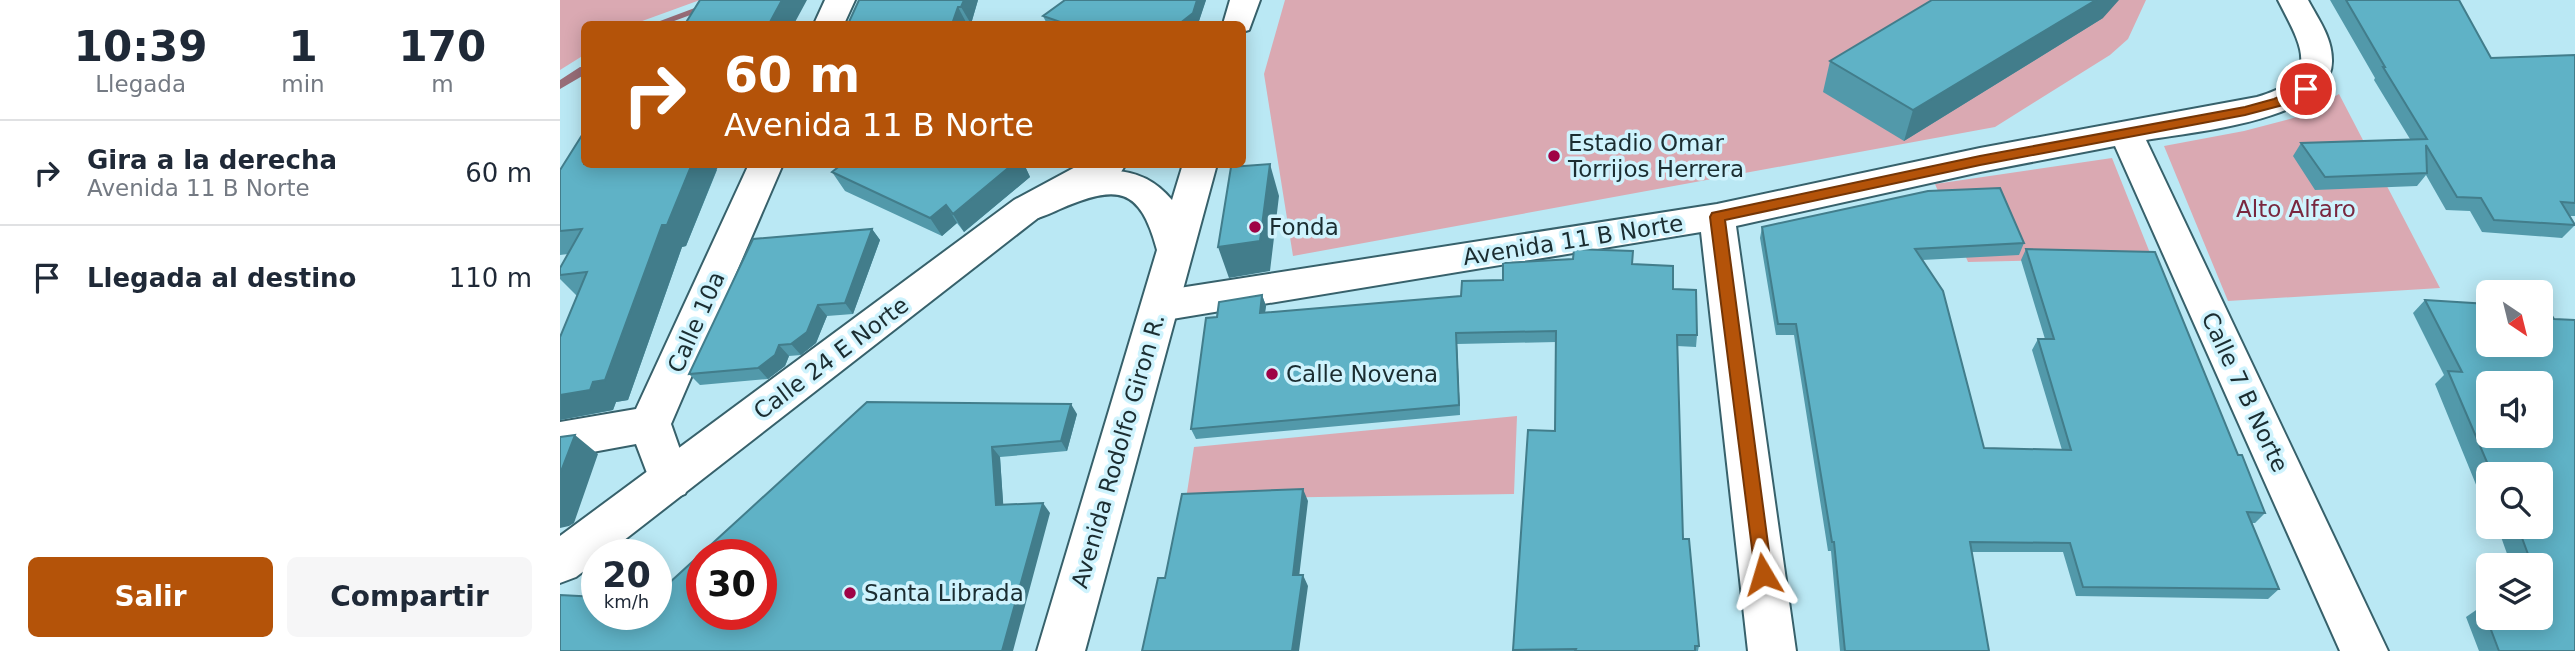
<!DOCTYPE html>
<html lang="es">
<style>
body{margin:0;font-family:"DejaVu Sans",sans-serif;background:#f6f6f7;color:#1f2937;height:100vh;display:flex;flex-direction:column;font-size:26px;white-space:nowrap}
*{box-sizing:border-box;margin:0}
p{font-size:23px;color:#747a83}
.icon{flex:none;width:38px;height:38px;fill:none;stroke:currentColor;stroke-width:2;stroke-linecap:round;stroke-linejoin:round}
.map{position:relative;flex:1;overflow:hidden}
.side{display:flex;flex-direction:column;background:#fff;width:560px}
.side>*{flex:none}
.top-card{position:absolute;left:21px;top:21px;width:665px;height:147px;border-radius:10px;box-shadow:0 4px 18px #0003;background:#b45309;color:#fff;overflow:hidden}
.needle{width:46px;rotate:145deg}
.tools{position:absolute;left:1916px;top:280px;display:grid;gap:14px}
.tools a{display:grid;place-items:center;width:77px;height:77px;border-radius:10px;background:#fff;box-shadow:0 4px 18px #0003;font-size:35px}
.speed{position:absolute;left:21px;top:539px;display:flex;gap:14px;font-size:35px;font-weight:700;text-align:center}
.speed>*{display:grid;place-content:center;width:91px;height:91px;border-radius:50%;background:#fff;box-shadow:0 4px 18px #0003;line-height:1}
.speed small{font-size:18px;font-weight:400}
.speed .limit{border:10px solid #d22;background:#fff;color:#111}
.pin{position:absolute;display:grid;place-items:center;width:60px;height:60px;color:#fff;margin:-30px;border:4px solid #fff;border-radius:50%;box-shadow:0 2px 7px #0007}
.me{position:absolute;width:77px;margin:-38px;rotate:353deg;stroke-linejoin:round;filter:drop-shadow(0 0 5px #0008)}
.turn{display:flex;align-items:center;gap:24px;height:147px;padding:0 28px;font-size:32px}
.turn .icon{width:91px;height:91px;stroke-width:2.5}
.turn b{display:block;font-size:49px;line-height:60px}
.eta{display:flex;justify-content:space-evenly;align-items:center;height:119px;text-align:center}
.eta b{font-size:42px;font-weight:700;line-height:49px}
.action{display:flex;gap:14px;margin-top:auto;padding:14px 28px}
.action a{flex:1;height:80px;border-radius:10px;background:#b45309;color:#fff;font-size:28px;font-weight:700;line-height:80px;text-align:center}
.action a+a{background:#f6f6f7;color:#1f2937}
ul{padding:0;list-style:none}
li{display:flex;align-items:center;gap:21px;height:105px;padding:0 28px;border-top:2px solid #e0e1e3}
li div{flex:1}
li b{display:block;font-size:26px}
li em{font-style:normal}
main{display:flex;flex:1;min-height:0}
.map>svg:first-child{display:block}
.green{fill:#daa9b2}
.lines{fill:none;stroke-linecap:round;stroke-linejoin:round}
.stream{fill:#986d78;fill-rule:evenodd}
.minor-casing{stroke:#37616b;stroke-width:4}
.tertiary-casing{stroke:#37616b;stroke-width:4}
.secondary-casing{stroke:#37616b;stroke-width:4}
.minor{fill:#fff;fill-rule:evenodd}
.tertiary{fill:#fff;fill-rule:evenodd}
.secondary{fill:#fff;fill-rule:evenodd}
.wall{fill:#5299aa;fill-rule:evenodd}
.shaded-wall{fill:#427d8b}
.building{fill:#5fb2c6;stroke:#427d8b;stroke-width:2;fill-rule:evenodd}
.route{fill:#b45309;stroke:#753606;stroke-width:2}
.poi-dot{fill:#9f0346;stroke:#cff3fd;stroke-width:2.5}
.labels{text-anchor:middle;stroke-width:7;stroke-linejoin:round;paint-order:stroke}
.poi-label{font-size:23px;fill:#1b2d31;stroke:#cff3fd;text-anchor:start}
.park-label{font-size:23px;fill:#79273f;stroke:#cff3fd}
.street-label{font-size:23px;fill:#1b2d31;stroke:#cff3fd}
</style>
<main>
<section class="side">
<div class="eta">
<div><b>10:39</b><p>Llegada</p></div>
<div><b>1</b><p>min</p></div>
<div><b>170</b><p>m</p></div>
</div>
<ul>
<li><svg class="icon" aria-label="right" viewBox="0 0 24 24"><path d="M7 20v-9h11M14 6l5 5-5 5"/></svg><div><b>Gira a la derecha</b><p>Avenida 11 B Norte</p></div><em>60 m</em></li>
<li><svg class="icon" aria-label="arrive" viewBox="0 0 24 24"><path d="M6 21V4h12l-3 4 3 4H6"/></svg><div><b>Llegada al destino</b></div><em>110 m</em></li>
</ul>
<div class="action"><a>Salir</a><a>Compartir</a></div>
</section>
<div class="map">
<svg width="2015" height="651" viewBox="0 0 2015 651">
<rect width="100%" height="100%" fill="#bae8f4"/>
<path class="green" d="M 0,0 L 140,0 L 74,24 L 24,24 L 24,55 L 0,70 Z
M 725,0 L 1586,0 L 1568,39 L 1550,55 L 1435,127 L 733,256 L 704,74 Z
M 1779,94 L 1880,288 L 1668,301 L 1604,146 L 1684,131 L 1737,117 Z
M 1552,158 L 1592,258 L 1408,262 L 1375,184 Z
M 957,416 L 954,494 L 626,499 L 634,447 Z"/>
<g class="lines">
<path class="stream" d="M 156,0 L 171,0 L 106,24 L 92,24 Z
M 20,67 L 24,67 L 24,75 L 0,89 L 0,80 Z"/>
<defs>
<path id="minor" d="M 265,0 L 295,0 L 284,24 L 254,24 Z
M 1718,0 L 1748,0 C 1758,19 1772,37 1772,60 C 1774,121 1630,132 1586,140 L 1828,651 L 1780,651 L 1555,146 L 1420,172 L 1176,226 L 1236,651 L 1188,651 L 1141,232 L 600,321 L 587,316 L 581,306 L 587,296 L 600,291 L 1157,204 L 1420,148 L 1697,97 C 1763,78 1742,47 1718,0 Z
M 189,164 L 223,164 L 111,424 L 131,481 L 125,494 L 110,500 L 95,494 L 76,444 L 0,458 L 0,422 L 76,409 Z"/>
<path id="tertiary" d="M 521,164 L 566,164 L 561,172 L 478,218 L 45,555 L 37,555 L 37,561 L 16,577 L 0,583 L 0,536 L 454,200 Z"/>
<path id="secondary" d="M 670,0 L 700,0 L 689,30 L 682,32 L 682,24 L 663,24 Z
M 623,164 L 657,164 L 525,651 L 477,651 L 597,250 C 580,187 558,184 500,209 C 484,216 471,223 454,218 L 448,209 C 456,196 471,193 485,187 C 531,169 577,158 612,200 Z"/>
</defs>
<use href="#minor" class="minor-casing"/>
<use href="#tertiary" class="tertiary-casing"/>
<use href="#secondary" class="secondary-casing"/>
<use href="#minor" class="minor"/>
<use href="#tertiary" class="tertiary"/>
<use href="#secondary" class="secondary"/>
</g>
<path class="wall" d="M 299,0 L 418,0 L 411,24 L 288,24 Z
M 505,0 L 646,0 L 638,24 L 487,24 L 483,16 Z
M 1770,0 L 1899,0 L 1931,58 L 2015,55 L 2015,216 L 2009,216 L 2015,225 L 2002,238 L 1922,232 L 1910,211 L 1886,210 L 1866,175 L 1857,186 L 1755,190 L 1733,156 L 1741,143 L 1850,139 L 1814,80 L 1815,78 Z
M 1543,18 L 1344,141 L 1263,92 L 1270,61 Z
M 280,164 L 464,164 L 470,177 L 404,232 L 397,223 L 382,236 L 285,191 L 272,172 L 282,165 Z
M 0,170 L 157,170 L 126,246 L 122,247 L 68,400 L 56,402 L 53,410 L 0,420 L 0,337 L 17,296 L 0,279 L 0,268 L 8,254 L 0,255 Z
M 1202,227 L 1464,243 L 1459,255 L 1362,260 L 1424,448 L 1502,450 L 1472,350 L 1478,339 L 1485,339 L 1461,260 L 1466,249 L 1678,455 L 1705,513 L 1695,523 L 1691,523 L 1719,589 L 1708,599 L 1516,596 L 1503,552 L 1412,552 L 1429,651 L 1280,651 L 1271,551 L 1268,551 L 1234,335 L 1216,335 L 1200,238 Z
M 312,229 L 320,240 L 293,314 L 267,316 L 256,343 L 241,355 L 229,356 L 225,366 L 208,379 L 140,385 L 129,374 Z
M 1072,264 L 1113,289 L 1137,335 L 1136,347 L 1117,346 L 1123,539 L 1139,646 L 1138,651 L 953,651 L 968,430 L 995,431 L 996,342 L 897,344 L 900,415 L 636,439 L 631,429 L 702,295 L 706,306 L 705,313 L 901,296 L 943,280 Z
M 1865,300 L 1928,304 L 1928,345 L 1981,345 L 1981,307 L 1987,308 L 1994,319 L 2015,320 L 2015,651 L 1919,651 L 1906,617 L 1922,606 L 1928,607 L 1928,618 L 1981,618 L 1981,565 L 1951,565 L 1940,534 L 1936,533 L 1934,527 L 1981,527 L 1981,474 L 1928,474 L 1928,514 L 1875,384 L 1884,375 L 1853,313 ZM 1928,383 L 1981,383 L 1981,436 L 1928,436 Z
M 307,402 L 517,414 L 507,451 L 440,457 L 443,504 L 490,513 L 96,614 Z"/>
<path class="shaded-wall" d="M 222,0 L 247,0 L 234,24 L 209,24 Z
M 404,0 L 418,0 L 411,24 L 401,7 Z
M 637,0 L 646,0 L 638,24 L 619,24 Z
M 1536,0 L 1559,0 L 1543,18 L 1344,141 L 1353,110 Z
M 398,7 L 407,24 L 392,24 Z
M 132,164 L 159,164 L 126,246 L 122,247 L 68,400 L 56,402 L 53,410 L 0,420 L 0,395 Z
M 453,164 L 464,164 L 470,177 L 404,232 L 393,214 Z
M 710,164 L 719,196 L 710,271 L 669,278 L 658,247 Z
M 386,205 L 397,223 L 382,236 L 370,218 Z
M 312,229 L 320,240 L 293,314 L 285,303 Z
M 702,295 L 706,306 L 703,324 L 700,313 Z
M 258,305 L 267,316 L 256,343 L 241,355 L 231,344 Z
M 896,333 L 897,344 L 900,415 L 899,405 Z
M 219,345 L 229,356 L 225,366 L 208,379 L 198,368 Z
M 511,404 L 517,414 L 507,451 L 501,441 Z
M 15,435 L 38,454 L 14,523 L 9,526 L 0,528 L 0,474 Z
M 432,447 L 440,457 L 444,515 L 436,505 Z
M 743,489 L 748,501 L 738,586 L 733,575 Z
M 483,503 L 490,513 L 453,651 L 442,651 Z
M 743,575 L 748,586 L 739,651 L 732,651 Z"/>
<path class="building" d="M 140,0 L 222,0 L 209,24 L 125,24 Z
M 299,0 L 404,0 L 401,7 L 398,7 L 392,24 L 288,24 Z
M 505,0 L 637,0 L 633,13 L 619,24 L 506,24 L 483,16 Z
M 1372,0 L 1536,0 L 1353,110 L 1270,61 Z
M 1786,0 L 1899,0 L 1931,58 L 2015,55 L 2015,203 L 2001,202 L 2015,225 L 1934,220 L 1921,198 L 1897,197 L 1866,145 L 1867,173 L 1765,177 L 1741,143 L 1867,139 L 1823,67 L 1825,67 Z
M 24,132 L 24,164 L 132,164 L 107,225 L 102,225 L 45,380 L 33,382 L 30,390 L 0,395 L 0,337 L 27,272 L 0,275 L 0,268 L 22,229 L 0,231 L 0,170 Z
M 282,164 L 453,164 L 393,214 L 386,205 L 370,218 L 272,172 Z
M 710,164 L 700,241 L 658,247 L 671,167 Z
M 1440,188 L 1464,243 L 1355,249 L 1383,291 L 1424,448 L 1511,450 L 1478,339 L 1494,339 L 1466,249 L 1595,252 L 1678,455 L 1682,455 L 1705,513 L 1687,512 L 1719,589 L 1523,587 L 1510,543 L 1410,542 L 1429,651 L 1285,651 L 1274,542 L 1272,542 L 1236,324 L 1218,324 L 1202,227 L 1368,191 Z
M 312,229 L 285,303 L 258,305 L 247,332 L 231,344 L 219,345 L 215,355 L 198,368 L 129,374 L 193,239 Z
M 1014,249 L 1073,251 L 1072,264 L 1113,266 L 1113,289 L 1136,290 L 1137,335 L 1117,335 L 1123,539 L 1129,539 L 1139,646 L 1135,646 L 1135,651 L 1015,651 L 1016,649 L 953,650 L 968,430 L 995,431 L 996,331 L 896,333 L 899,405 L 631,429 L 646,318 L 657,317 L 659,302 L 702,295 L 700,313 L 901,296 L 902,281 L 943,280 L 943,263 L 1013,259 Z
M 1865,300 L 1928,304 L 1928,345 L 1981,345 L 1981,307 L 1987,308 L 1994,319 L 2015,320 L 2015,651 L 1939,651 L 1922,606 L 1928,607 L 1928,618 L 1981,618 L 1981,614 L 1991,615 L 1981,588 L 1981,565 L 1972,565 L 1958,527 L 1981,527 L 1981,474 L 1932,474 L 1888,371 L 1902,372 ZM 1928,383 L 1981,383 L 1981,436 L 1928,436 Z
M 307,402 L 511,404 L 501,441 L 432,447 L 436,505 L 483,503 L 442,651 L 0,651 L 0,595 L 37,597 L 37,614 L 96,614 L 96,595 ZM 142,555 L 201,555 L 201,614 L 142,614 Z
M 15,435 L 0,474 L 0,437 Z
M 743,489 L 733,575 L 743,575 L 732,651 L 582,651 L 598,578 L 605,578 L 622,494 Z"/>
<path class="route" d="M 1746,85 L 1753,89 L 1751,92 L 1723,105 L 1685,115 L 1420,165 L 1165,220 L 1212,574 L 1209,580 L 1203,582 L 1196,580 L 1150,217 L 1152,213 L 1420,156 L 1685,107 L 1714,99 Z"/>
<g class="poi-dot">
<circle cx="994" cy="156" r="7"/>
<circle cx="695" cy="227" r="7"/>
<circle cx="712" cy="374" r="7"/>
<circle cx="290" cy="593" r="7"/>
</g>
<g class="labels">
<g class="poi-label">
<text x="1008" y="151">Estadio Omar<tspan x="1008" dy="26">Torrijos Herrera</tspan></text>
<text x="709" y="235">Fonda</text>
<text x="726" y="382">Calle Novena</text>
<text x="304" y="601">Santa Librada</text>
</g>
<g class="park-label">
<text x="1736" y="217">Alto Alfaro</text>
</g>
<g class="street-label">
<text transform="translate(1013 240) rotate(-9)" y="8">Avenida 11 B Norte</text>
<text transform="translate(136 322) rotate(-66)" y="8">Calle 10a</text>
<text transform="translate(271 358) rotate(-37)" y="8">Calle 24 E Norte</text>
<text transform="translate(1685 392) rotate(65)" y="8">Calle 7 B Norte</text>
<text transform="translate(558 451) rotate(-74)" y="8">Avenida Rodolfo Giron R.</text>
</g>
</g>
</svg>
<div class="tools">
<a><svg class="needle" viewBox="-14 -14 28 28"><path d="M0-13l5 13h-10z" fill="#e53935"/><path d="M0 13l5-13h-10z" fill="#747a83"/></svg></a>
<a><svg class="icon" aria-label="sound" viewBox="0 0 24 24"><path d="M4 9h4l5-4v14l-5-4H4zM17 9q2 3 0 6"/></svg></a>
<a><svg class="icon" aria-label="search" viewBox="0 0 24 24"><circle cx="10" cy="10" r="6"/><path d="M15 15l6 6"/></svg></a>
<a><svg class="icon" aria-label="layers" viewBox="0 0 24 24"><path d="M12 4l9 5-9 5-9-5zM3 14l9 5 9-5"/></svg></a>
</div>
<div class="speed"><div>20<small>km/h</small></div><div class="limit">30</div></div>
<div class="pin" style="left:1746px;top:89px;background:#d93025"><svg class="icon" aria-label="arrive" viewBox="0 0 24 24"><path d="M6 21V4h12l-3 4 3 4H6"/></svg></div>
<svg class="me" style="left:1203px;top:574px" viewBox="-20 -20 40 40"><path d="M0-17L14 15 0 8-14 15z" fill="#b45309" stroke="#fff" stroke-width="4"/></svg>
<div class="top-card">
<div class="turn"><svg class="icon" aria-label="right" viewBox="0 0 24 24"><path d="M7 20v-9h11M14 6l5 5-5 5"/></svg><div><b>60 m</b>Avenida 11 B Norte</div></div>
</div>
</div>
</main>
